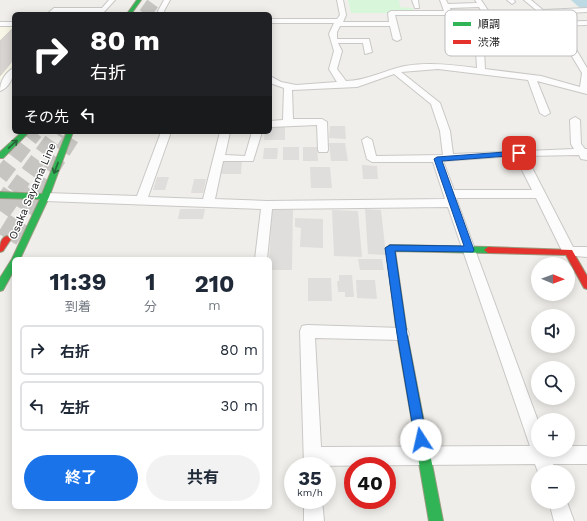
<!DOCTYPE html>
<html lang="ja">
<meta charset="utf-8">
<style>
body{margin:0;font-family:"Work Sans","Noto Sans JP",sans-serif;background:#f2f2f3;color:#1f2937;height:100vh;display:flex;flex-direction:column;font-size:15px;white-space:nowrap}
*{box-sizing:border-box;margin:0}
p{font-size:13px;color:#747a83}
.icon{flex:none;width:22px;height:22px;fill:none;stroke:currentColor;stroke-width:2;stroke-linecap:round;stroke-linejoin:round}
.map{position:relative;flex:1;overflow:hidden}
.drawer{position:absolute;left:12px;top:257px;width:260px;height:252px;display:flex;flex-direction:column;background:#fff;border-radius:6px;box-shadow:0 2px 10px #0003}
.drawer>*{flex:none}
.banner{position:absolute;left:12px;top:12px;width:260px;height:122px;border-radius:6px;box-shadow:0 2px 10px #0003;background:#202124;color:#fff;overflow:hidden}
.needle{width:26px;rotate:91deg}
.controls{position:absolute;left:531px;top:257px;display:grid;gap:8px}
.controls a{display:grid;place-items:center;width:44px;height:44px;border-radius:50%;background:#fff;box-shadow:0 2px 10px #0003;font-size:20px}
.speed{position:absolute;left:284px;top:457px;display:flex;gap:8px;font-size:20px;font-weight:700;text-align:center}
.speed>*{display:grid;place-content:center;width:52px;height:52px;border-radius:50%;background:#fff;box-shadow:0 2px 10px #0003;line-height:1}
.speed small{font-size:10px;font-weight:400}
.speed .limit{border:6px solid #d22;background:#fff;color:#111}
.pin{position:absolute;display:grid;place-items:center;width:34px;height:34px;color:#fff;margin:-17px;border-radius:8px;box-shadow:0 2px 6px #0006}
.me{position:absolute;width:44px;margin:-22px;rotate:350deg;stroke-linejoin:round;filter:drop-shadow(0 0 3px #0008)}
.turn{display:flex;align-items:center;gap:14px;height:84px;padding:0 12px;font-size:18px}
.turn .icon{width:52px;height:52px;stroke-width:2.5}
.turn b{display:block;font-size:28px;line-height:34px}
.then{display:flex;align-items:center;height:38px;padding:0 12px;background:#0003;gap:8px;font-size:15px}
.eta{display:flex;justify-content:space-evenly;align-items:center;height:68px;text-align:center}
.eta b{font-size:24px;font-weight:700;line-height:28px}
.button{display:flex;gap:8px;margin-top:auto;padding:8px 12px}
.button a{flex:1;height:46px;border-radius:24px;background:#1a73e8;color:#fff;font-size:16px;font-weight:700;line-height:46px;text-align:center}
.button a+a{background:#f2f2f3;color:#1f2937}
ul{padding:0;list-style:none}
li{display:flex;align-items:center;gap:12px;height:50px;margin:0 8px 6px;padding:0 4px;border:2px solid #e0e1e3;border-radius:6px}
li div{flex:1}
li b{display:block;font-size:15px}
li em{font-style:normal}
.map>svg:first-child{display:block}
.residential{fill:#dfdedc}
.education{fill:#f8f7e7}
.park{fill:#d8f6d9}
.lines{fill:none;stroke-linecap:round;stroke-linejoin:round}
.river{fill:#bddae4;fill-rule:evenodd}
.building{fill:#d7d4d1;stroke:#d3d0cc}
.highway-tunnel-far2{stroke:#c7c5c2;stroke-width:13;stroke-dasharray:13 6;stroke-linecap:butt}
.highway-tunnel-far1{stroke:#c7c5c2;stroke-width:16;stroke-dasharray:16 8;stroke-linecap:butt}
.highway-tunnel{stroke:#c7c5c2;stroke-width:22;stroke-dasharray:22 11;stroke-linecap:butt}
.street-casing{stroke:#c9c8c6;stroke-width:2}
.fast-casing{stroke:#999b80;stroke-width:2}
.jam-casing{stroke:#999b80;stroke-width:2}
.street{fill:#fdfcfc;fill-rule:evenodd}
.fast{fill:#30b455;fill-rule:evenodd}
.jam{fill:#e5322d;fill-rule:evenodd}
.oneway{stroke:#286439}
.route{fill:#1a73e8;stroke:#114b97}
.labels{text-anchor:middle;stroke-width:3;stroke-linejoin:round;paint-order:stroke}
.street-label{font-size:11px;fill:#222;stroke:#fff}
.key{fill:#fff;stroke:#bdbdbd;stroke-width:1}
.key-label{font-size:11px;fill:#222}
</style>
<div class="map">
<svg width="587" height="521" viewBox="0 0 587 521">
<rect width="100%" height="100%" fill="#f0eeea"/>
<path class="residential" d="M 270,122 L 285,122 L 285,140 L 264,140 L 265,132 L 270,132 Z
M 330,126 L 345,126 L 346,139 L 329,138 Z
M 329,143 L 345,143 L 348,161 L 331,161 Z
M 283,147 L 299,147 L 299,160 L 283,160 Z
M 303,147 L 317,147 L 318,161 L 303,161 Z
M 264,148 L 278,148 L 277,159 L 263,159 Z
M 223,160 L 242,160 L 241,174 L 220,174 Z
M 362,165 L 377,166 L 378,179 L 363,179 Z
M 310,167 L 330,167 L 332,188 L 311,188 Z
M 157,177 L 169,177 L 165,190 L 153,190 Z
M 194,179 L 206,179 L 203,193 L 191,193 Z
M 180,209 L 205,209 L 203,219 L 178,219 Z
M 365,209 L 381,210 L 386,255 L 368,254 Z
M 272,210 L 293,210 L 292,270 L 270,270 L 269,259 Z
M 332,210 L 358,211 L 362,257 L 334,256 Z
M 295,218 L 323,219 L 323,248 L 300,247 L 301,228 L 295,227 Z
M 358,259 L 382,259 L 384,270 L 360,270 Z
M 339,275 L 352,275 L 354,297 L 345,297 L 345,292 L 338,292 L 337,281 L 339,281 Z
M 308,278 L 331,278 L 332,301 L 308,301 Z
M 356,280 L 375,280 L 377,299 L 357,298 Z"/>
<path class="education" d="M 0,25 L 14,25 L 14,64 L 0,80 Z"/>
<path class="park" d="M 348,0 L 399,0 L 400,7 L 413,8 L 414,13 L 351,13 Z"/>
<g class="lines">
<path class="river" d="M 571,0 L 587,0 L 587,11 L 581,9 Z"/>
</g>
<path class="building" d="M 13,28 L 14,59 L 0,76 L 0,41 Z"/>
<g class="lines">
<path class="highway-tunnel-far2" d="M 145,14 L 155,0"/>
<path class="highway-tunnel-far1" d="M 0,177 L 35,132
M 14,192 L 58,132
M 37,192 L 75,132"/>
<path class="highway-tunnel" d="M 0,211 L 14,191
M 7,239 L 37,191"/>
<defs>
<path id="street" d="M 109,0 L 115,0 L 104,12 L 56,12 L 54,14 L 47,14 L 54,8 L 102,8 Z
M 164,0 L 170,0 L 164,11 L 165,14 L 159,14 L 158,11 Z
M 337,0 L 343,0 L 346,15 L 343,22 L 389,22 L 388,13 L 391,11 L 444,11 L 440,0 L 446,0 L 448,4 L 477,3 L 475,0 L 481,0 L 502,31 C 500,40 495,42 486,44 L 484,51 L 485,69 L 541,76 L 580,87 L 582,73 L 567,48 L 571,46 L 574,46 L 587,68 L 587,94 L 537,81 L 550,113 L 545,116 L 540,113 L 528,80 L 438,69 L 401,72 L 440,103 L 450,131 L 453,154 L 574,149 L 571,144 L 570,120 L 575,117 L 580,120 L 581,144 L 585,149 L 587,149 L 587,160 L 581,159 L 579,155 L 526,156 L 573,247 L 587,247 L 587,257 L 564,255 L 536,198 L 456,198 L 538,421 L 538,450 L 568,450 L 568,446 L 587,446 L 587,464 L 553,464 L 556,472 L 538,472 L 535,464 L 304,466 L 300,331 L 302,326 L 307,325 L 402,328 L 407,329 L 409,334 L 407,339 L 402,340 L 315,338 L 321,447 L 530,446 L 448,207 L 272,209 L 267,259 L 255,259 L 261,209 L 45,201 L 39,197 L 45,193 L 137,196 L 161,132 L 171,132 L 148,197 L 203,199 L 220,132 L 230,132 L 225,155 L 245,156 L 252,132 L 262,132 L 253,161 L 223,161 L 215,199 L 267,201 L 445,199 L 433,162 L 372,162 L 367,159 L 362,140 L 367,137 L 372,140 L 376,156 L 443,155 L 440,131 L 431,104 L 394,74 L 357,87 L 292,90 L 293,119 L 322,119 L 327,122 L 328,150 L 327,152 L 319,152 L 318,150 L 317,125 L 270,127 L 270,121 L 283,120 L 284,88 L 270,83 L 270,76 L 281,82 L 296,85 L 337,82 L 329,69 L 334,51 L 329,34 L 334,23 L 270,23 L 270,19 L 337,19 L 340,15 ZM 479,7 L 494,31 L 490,38 L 479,42 L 476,51 L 477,68 C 453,65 429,62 405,66 C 385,70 366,81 346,81 L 337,69 L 342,51 L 338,43 L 363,43 L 365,54 L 372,52 L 369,39 L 337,39 L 337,32 L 340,26 L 390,26 L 393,39 L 397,41 L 401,39 L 395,15 L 446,15 L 455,36 L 459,38 L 463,36 L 450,8 ZM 515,156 L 532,190 L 454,190 L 443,161 Z
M 412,0 L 418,0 L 419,8 L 415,8 Z
M 507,0 L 514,0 L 515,2 L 512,4 Z
M 524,0 L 531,0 L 543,10 L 587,8 L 587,12 L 547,14 L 551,17 L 547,19 Z
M 587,21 L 587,25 L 551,26 L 553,30 L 561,40 L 557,42 L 546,33 L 543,24 L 547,22 Z
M 0,22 L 14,22 L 14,26 L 0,26 Z
M 14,68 C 14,77 9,88 0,91 C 0,82 5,72 14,68 Z
M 304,500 L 322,500 L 324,521 L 304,521 Z
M 549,502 L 567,502 L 574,521 L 554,521 Z"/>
<path id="fast" d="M 137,0 L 141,0 L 131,14 L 127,14 Z
M 22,132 L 29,132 L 3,158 L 0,158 L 0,152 Z
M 67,132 L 73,132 L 49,197 L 20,259 L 14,259 L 14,270 L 3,290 L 0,291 L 0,278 L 12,259 L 40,199 L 0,198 L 0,192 L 42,194 Z
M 390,245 L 488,247 L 492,250 L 488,253 L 395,251 L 407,334 L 443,521 L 429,521 L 397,334 L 386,248 Z"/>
<path id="jam" d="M 7,236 L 11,239 L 3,251 L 0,252 C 0,246 0,238 7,236 Z
M 488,247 L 572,250 L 587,276 L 587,289 L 584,288 L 566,255 L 488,253 L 484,250 Z"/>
</defs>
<use href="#street" class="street-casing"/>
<use href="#fast" class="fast-casing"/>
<use href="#jam" class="jam-casing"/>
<use href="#street" class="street"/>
<use href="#fast" class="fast"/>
<use href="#jam" class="jam"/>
</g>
<defs><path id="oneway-shaft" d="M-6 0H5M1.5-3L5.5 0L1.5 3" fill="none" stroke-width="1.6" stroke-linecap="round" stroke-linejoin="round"/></defs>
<g class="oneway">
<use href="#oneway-shaft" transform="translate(13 144) rotate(-43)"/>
<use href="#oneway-shaft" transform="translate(56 168) rotate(111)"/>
</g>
<path class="route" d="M 519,151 L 521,152 L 521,155 L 442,161 L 474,250 L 473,252 L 395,251 L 407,334 L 427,440 L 425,444 L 421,446 L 417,444 L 415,440 L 397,334 L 385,248 L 390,245 L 464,246 L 434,159 L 437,157 Z"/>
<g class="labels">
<g class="street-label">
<text transform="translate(32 191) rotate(-67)" y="4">Osaka Sayama Line</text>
</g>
</g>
<rect x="445" y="10" width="132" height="46" rx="6" class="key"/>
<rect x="453" y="22" width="18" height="4" fill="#30b455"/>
<rect x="453" y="40" width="18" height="4" fill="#e5322d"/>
<g class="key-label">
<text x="478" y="28">順調</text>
<text x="478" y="46">渋滞</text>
</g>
</svg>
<div class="controls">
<a><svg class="needle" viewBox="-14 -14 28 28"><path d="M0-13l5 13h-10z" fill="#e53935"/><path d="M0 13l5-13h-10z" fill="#747a83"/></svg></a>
<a><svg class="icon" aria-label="sound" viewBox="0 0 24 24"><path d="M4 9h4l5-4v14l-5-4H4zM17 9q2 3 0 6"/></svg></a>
<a><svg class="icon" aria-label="search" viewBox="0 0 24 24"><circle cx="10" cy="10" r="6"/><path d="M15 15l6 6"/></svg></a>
<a>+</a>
<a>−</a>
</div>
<div class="speed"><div>35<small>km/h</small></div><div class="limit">40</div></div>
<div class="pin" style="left:519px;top:153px;background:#d93025"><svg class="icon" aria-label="arrive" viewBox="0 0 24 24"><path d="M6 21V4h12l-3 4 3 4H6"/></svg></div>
<svg class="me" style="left:421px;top:440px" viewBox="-20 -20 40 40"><circle r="19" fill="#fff"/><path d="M0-13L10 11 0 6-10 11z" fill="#1a73e8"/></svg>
<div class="banner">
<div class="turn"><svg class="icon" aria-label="right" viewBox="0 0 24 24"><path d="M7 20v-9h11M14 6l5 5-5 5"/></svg><div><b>80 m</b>右折</div></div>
<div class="then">その先<svg class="icon" aria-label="left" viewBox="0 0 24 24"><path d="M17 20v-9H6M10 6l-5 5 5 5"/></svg></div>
</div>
<section class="drawer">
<div class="eta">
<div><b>11:39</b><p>到着</p></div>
<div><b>1</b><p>分</p></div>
<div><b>210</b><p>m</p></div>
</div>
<ul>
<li><svg class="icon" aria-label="right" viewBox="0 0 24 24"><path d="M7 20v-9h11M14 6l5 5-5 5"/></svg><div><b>右折</b></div><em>80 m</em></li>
<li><svg class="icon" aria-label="left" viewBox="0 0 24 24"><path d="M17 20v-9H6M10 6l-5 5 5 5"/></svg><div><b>左折</b></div><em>30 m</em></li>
</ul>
<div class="button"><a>終了</a><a>共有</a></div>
</section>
</div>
